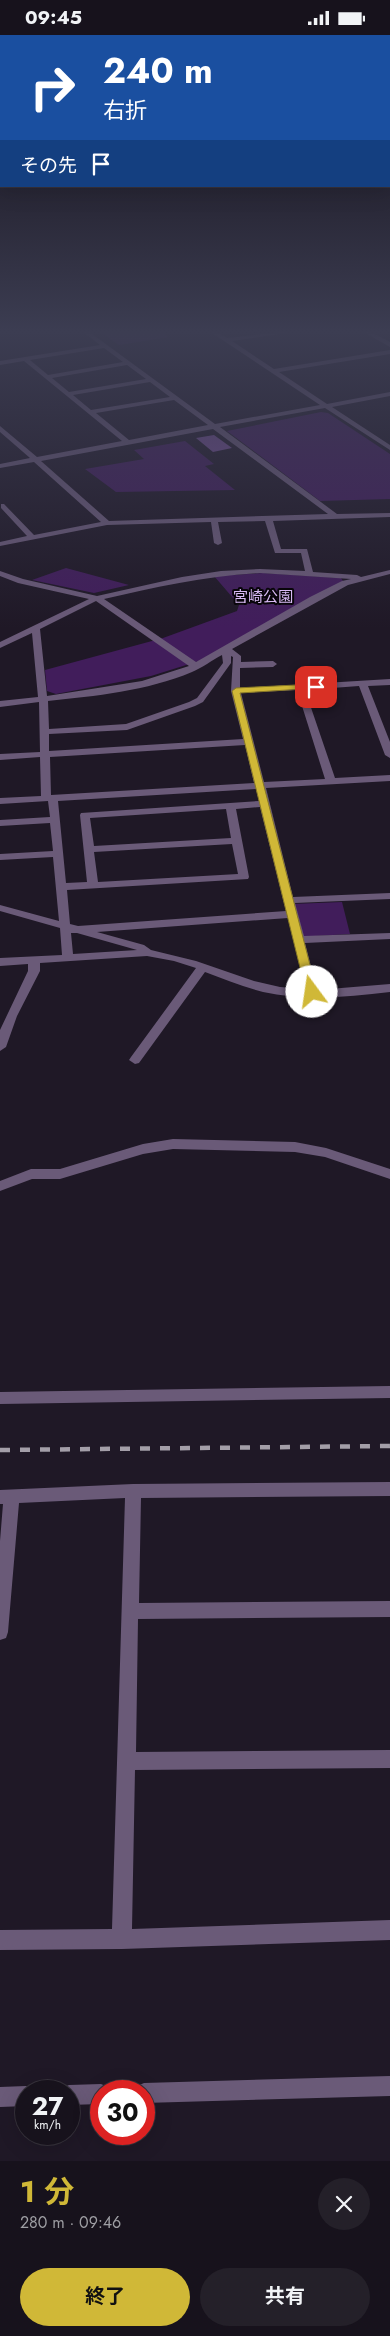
<!DOCTYPE html>
<html lang="ja">
<meta charset="utf-8">
<style>
body{margin:0;font-family:Jost,"Noto Sans JP",sans-serif;background:#242029;color:#f1f3f6;height:100vh;display:flex;flex-direction:column;font-size:19px;white-space:nowrap}
*{box-sizing:border-box;margin:0}
p{font-size:16px;color:#9e9ea3}
.icon{flex:none;width:28px;height:28px;fill:none;stroke:currentColor;stroke-width:2;stroke-linecap:round;stroke-linejoin:round}
.map{position:relative;height:2126px;overflow:hidden}
.side{display:flex;flex-direction:column;background:#17121c;flex:1}
.side>*{flex:none}
.guide{position:absolute;left:0px;top:0px;width:390px;height:152px;box-shadow:0 5px 20px #0002,0 0 0 1px #36323b;background:#1a4fa0;color:#fff;overflow:hidden}
.speed{position:absolute;left:15px;top:2045px;display:flex;gap:10px;font-size:25px;font-weight:700;text-align:center}
.speed>*{display:grid;place-content:center;width:65px;height:65px;border-radius:50%;background:#17121c;box-shadow:0 5px 20px #0002,0 0 0 1px #36323b;line-height:1}
.speed small{font-size:12px;font-weight:400}
.speed .limit{border:8px solid #d22;background:#fff;color:#111}
.pin{position:absolute;display:grid;place-items:center;width:42px;height:42px;color:#fff;margin:-21px;border-radius:10px;box-shadow:0 2px 8px #0006}
.me{position:absolute;width:55px;margin:-28px;rotate:346deg;stroke-linejoin:round;filter:drop-shadow(0 0 4px #0008)}
.turn{display:flex;align-items:center;gap:18px;height:105px;padding:0 20px;font-size:22px}
.turn .icon{width:65px;height:65px;stroke-width:2.5}
.turn b{display:block;font-size:35px;line-height:42px}
.then{display:flex;align-items:center;height:48px;padding:0 20px;background:#0003;gap:10px;font-size:19px}
.round{display:grid;place-items:center;flex:none;width:52px;height:52px;border-radius:26px;background:#242029}
.overview{display:flex;align-items:center;justify-content:space-between;height:85px;padding:0 20px}
h1{font-size:30px;font-weight:700;line-height:38px;color:#d0b837}
.cta{display:flex;gap:10px;margin-top:auto;padding:10px 20px}
.cta a{flex:1;height:58px;border-radius:30px;background:#d0b837;color:#111;font-size:20px;font-weight:700;line-height:58px;text-align:center}
.cta a+a{background:#242029;color:#f1f3f6}
.status{display:flex;justify-content:space-between;align-items:center;height:35px;padding:0 25px;background:#17121c;direction:ltr}
.status svg{height:14px;fill:currentColor}
.map>svg:first-child{display:block}
.green{fill:#411d5b}
.water{fill:#744e92}
.lines{fill:none;stroke-linecap:round;stroke-linejoin:round}
.minor{fill:#6a5a78;fill-rule:evenodd}
.rail{stroke:#a39ea8;stroke-width:4.5;stroke-dasharray:10 10;stroke-linecap:butt}
.route{fill:#d0b837;stroke:#877824}
.labels{text-anchor:middle;stroke-width:4;stroke-linejoin:round;paint-order:stroke}
.far-park-label{font-size:15px;fill:#d8baf4;stroke:#08050a}
</style>
<div class="status"><b>09:45</b><svg viewBox="0 0 49 12"><path d="M0 12V9h3v3zM5 12V6h3v6zM10 12V3h3v9zM15 12V0h3v12zM26 1h20v11H26zM47 4h2v5h-2z"/></svg></div>
<div class="map">
<svg width="390" height="2126" viewBox="0 0 390 2126">
<rect width="100%" height="100%" fill="#1f1826"/>
<path class="green" d="M 99,296 L 160,296 L 169,302 L 119,310 Z
M 321,377 L 328,378 L 390,419 L 390,464 L 320,466 L 227,396 Z
M 185,406 L 214,429 L 205,431 L 235,455 L 116,457 L 85,434 L 144,424 L 134,415 Z
M 66,533 L 129,550 L 94,558 L 32,545 Z
M 263,538 L 341,543 L 343,546 L 199,626 L 151,641 L 56,659 L 47,656 L 45,635 L 163,603 L 237,576 L 239,570 L 214,541 Z
M 342,867 L 350,899 L 299,902 L 292,869 Z"/>
<path class="water" d="M 214,400 L 232,413 L 213,417 L 196,403 Z"/>
<g class="lines">
<path class="minor" d="M 82,296 L 88,296 L 215,389 L 320,370 L 209,296 L 215,296 L 227,303 L 290,296 L 287,298 L 232,306 L 274,334 L 390,315 L 390,319 L 279,337 L 327,369 L 390,357 L 390,361 L 332,372 L 390,410 L 390,415 L 325,373 L 220,392 L 337,479 L 390,478 L 390,482 L 273,486 L 281,514 L 307,514 L 313,537 L 357,540 L 361,542 L 390,535 L 390,539 L 348,550 L 232,614 L 241,621 L 241,627 L 273,626 L 277,629 L 273,632 L 240,633 L 240,653 L 390,644 L 390,650 L 368,651 L 390,707 L 390,723 L 385,720 L 359,651 L 305,655 L 335,743 L 390,740 L 390,746 L 266,753 L 293,862 L 390,858 L 390,864 L 295,868 L 304,901 L 390,898 L 390,904 L 305,908 L 317,955 L 390,949 L 390,957 C 348,962 305,966 263,957 C 243,952 224,944 205,937 L 139,1028 L 135,1029 L 129,1025 L 131,1022 L 196,933 L 174,926 L 147,921 L 40,928 L 40,936 L 17,981 L 6,1012 L 0,1016 L 0,995 L 28,936 L 28,929 L 0,931 L 0,923 L 62,920 L 60,893 L 0,876 L 0,870 L 59,886 L 53,822 L 0,825 L 0,819 L 53,816 L 50,788 L 0,791 L 0,785 L 50,782 L 48,766 L 0,769 L 0,763 L 41,761 L 40,722 L 0,725 L 0,719 L 40,717 L 39,667 L 0,672 L 0,666 L 38,662 L 32,598 L 0,613 L 0,607 L 89,564 L 18,548 L 0,541 L 0,536 L 23,544 L 97,561 L 182,542 L 221,536 L 260,534 L 305,536 L 301,518 L 275,518 L 265,486 L 218,487 L 222,508 L 218,510 L 214,508 L 211,487 L 107,490 L 0,511 L 0,507 L 27,501 L 1,473 L 1,469 L 4,469 L 34,500 L 101,487 L 34,427 L 0,433 L 0,429 L 30,423 L 0,397 L 0,391 L 37,422 L 122,406 L 24,326 L 0,330 L 0,326 L 100,310 ZM 104,313 L 123,327 L 48,340 L 30,325 ZM 127,330 L 146,344 L 69,357 L 52,343 ZM 150,347 L 170,362 L 91,375 L 73,360 ZM 174,365 L 208,390 L 129,405 L 96,378 ZM 213,394 L 328,479 L 109,486 L 41,426 ZM 260,538 L 351,544 L 342,546 L 310,562 L 196,627 L 104,564 C 156,552 206,541 260,538 ZM 96,566 L 189,631 L 142,646 L 47,661 L 40,594 ZM 222,620 L 223,628 L 197,663 L 189,667 L 126,689 L 49,694 L 48,666 C 95,661 147,656 192,637 C 202,633 212,625 222,620 ZM 231,621 L 233,622 L 231,656 L 243,704 L 49,716 L 49,699 L 127,695 L 195,671 L 203,667 L 231,628 ZM 297,655 L 325,744 L 264,747 L 241,658 ZM 245,710 L 254,748 L 51,760 L 50,722 ZM 256,754 L 259,766 L 81,778 L 80,780 L 87,847 L 66,848 L 58,766 ZM 260,772 L 286,876 L 78,891 L 70,889 L 67,855 L 248,844 L 249,842 L 236,774 ZM 226,774 L 231,803 L 94,811 L 90,783 ZM 232,809 L 238,839 L 98,847 L 94,817 ZM 288,883 L 306,954 L 280,952 L 254,946 L 196,926 L 151,915 L 144,910 L 97,897 ZM 71,898 L 77,898 L 137,915 L 73,919 Z
M 362,296 L 369,296 L 390,307 L 390,312 Z
M 173,1104 L 295,1107 L 326,1113 L 390,1134 L 390,1144 L 325,1122 L 295,1117 L 173,1114 L 143,1119 L 60,1144 L 32,1144 L 0,1156 L 0,1146 L 31,1134 L 60,1134 L 143,1109 Z
M 390,1351 L 390,1363 L 0,1369 L 0,1357 Z
M 390,1447 L 390,1461 L 141,1463 L 139,1568 L 390,1566 L 390,1582 L 138,1584 L 136,1717 L 390,1715 L 390,1733 L 135,1735 L 132,1894 L 390,1885 L 390,1905 L 122,1914 L 0,1915 L 0,1895 L 112,1894 L 125,1463 L 19,1468 L 8,1597 L 6,1603 L 0,1605 L 0,1506 L 3,1469 L 0,1469 L 0,1455 L 133,1449 Z
M 390,2041 L 390,2061 L 144,2068 L 144,2056 L 134,2056 L 137,2051 L 144,2048 Z
M 101,2049 L 108,2052 L 110,2056 L 101,2056 L 101,2069 L 69,2070 L 69,2056 L 60,2056 L 62,2053 L 69,2050 Z
M 26,2051 L 33,2054 L 34,2056 L 26,2056 L 26,2071 L 0,2072 L 0,2052 Z"/>
<path class="rail" d="M 0,1415 L 390,1411"/>
</g>
<linearGradient id="sky" x2="0" y2="1"><stop stop-color="#110d15"/><stop offset="0.5" stop-color="#3c3d52"/><stop offset="1" stop-color="#3c3d52" stop-opacity="0"/></linearGradient>
<rect width="390" height="593" fill="url(#sky)"/>
<path class="route" d="M 316,649 L 320,652 L 319,653 L 240,658 L 317,957 L 312,961 L 306,957 L 232,656 L 236,653 Z"/>
<g class="labels">
<g class="far-park-label">
<text x="263" y="567">宮崎公園</text>
</g>
</g>
</svg>
<div class="speed"><div>27<small>km/h</small></div><div class="limit">30</div></div>
<div class="pin" style="left:316px;top:652px;background:#d93025"><svg class="icon" aria-label="arrive" viewBox="0 0 24 24"><path d="M6 21V4h12l-3 4 3 4H6"/></svg></div>
<svg class="me" style="left:312px;top:957px" viewBox="-20 -20 40 40"><circle r="19" fill="#fff"/><path d="M0-13L10 11 0 6-10 11z" fill="#d0b837"/></svg>
<div class="guide">
<div class="turn"><svg class="icon" aria-label="right" viewBox="0 0 24 24"><path d="M7 20v-9h11M14 6l5 5-5 5"/></svg><div><b>240 m</b>右折</div></div>
<div class="then">その先<svg class="icon" aria-label="arrive" viewBox="0 0 24 24"><path d="M6 21V4h12l-3 4 3 4H6"/></svg></div>
</div>
</div>
<section class="side">
<div class="overview"><div><h1>1 分</h1><p>280 m · 09:46</p></div><a class="round"><svg class="icon" aria-label="close" viewBox="0 0 24 24"><path d="M6 6l12 12M18 6L6 18"/></svg></a></div>
<div class="cta"><a>終了</a><a>共有</a></div>
</section>
